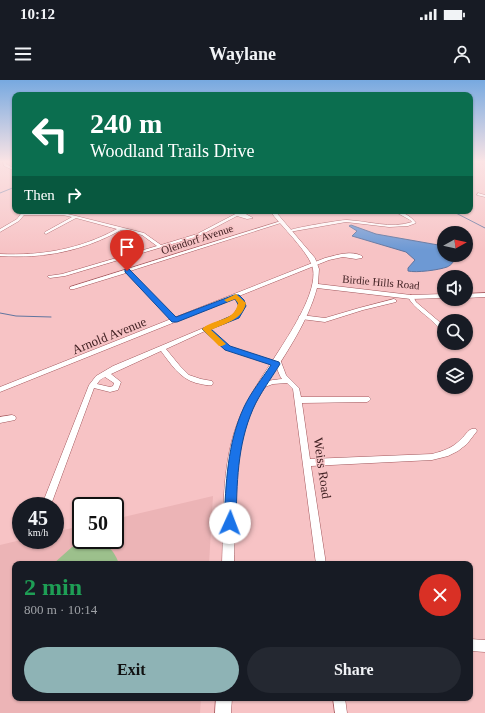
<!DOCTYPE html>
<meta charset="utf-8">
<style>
body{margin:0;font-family:Georgia,serif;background:#242831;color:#f1f3f6;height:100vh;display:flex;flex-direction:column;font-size:15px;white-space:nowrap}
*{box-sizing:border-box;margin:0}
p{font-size:13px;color:#9ea1a6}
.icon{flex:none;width:22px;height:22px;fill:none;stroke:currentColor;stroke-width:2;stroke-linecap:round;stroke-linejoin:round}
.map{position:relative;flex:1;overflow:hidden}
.side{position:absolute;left:12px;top:481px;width:461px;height:140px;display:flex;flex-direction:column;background:#171b24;border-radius:8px;box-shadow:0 1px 3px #0004}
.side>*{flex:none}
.top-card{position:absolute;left:12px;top:12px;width:461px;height:122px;border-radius:8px;box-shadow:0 1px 3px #0004;background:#0b6e4f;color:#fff;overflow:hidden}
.needle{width:26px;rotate:82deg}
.controls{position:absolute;left:437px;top:146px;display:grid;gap:8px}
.controls a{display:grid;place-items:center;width:36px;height:36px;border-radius:50%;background:#171b24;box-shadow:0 1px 3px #0004;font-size:20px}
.speed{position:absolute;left:12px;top:417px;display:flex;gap:8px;font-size:20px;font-weight:700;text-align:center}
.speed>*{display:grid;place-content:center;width:52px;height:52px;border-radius:50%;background:#171b24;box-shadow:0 1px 3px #0004;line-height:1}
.speed small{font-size:10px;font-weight:400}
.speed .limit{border:2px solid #111;border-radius:6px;background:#fff;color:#111}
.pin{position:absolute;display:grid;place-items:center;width:34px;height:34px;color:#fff;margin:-41px -17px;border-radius:50% 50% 50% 0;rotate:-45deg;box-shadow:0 0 4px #0007}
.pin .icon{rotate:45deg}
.me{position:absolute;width:44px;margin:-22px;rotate:2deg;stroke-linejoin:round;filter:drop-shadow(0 0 3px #0008)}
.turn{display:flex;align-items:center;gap:14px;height:84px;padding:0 12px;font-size:18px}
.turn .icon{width:52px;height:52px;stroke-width:2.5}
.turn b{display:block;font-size:28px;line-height:34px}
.then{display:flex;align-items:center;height:38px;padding:0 12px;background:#0003;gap:8px;font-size:15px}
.round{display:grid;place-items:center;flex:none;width:42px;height:42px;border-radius:21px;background:#242831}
.headline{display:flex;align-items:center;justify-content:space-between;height:68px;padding:0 12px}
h1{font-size:24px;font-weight:700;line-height:30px;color:#1e9e55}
.action{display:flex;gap:8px;margin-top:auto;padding:8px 12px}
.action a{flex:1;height:46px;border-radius:24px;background:#8eb3b5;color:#111;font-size:16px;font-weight:700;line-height:46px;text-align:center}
.action a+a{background:#242831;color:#f1f3f6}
.status{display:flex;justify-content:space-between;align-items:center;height:28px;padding:0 20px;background:#171b24;direction:ltr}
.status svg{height:11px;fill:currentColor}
header{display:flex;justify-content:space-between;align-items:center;height:52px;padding:0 12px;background:#171b24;font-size:18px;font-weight:700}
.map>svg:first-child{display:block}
.built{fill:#ecb4b6}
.green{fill:#9cc08c}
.water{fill:#6d99d4;stroke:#60759f}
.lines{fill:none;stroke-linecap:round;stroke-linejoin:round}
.stream{stroke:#60759f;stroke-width:1}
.minor-casing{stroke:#a3575c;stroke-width:1}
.major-casing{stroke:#a3575c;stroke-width:1}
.minor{fill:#fff;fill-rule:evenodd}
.major{fill:#fff;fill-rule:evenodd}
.route{fill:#1a73e8;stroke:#114b97}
.slow{fill:#f59e0b}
.labels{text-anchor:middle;stroke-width:3;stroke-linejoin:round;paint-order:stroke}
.far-street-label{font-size:11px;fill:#412123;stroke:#f7c3c5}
.street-label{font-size:13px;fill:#412123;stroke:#f7c3c5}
</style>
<div class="status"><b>10:12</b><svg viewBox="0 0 49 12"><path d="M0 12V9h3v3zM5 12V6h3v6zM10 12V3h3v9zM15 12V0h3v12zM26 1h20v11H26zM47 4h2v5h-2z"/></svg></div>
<header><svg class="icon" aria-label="menu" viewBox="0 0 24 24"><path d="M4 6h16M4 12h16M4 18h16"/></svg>Waylane<svg class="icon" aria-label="person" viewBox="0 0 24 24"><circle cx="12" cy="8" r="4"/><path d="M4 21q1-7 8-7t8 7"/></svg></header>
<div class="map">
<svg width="485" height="633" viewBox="0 0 485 633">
<rect width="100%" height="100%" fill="#f7c3c5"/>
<path class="built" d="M 213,416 L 209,484 L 15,484 L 15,618 L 201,618 L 200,633 L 0,633 L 0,465 L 21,460 L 55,460 L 55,452 L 81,446 L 81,460 L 115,460 L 115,439 Z"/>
<path class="green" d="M 85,462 C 104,462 112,465 119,484 L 53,484 L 72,467 Z"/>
<path class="water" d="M 351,145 L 376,154 L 444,166 L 444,175 L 456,175 C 455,180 452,185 447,187 C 439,190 416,193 408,191 L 408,188 L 415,180 L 406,172 L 352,156 L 357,151 L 349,146 Z"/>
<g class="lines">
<path class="stream" d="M 0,113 L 15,107
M 452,131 L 485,148
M 0,233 L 16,236 L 51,237"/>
<defs>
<path id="minor" d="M 3,82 L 5,82 L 6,84 L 15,89 L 15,91 L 4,86 Z
M 478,113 L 485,115 L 485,117 L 477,115 Z
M 23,131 L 27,131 L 26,133 L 63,133 L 76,136 L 144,153 L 161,165 L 197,154 L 241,131 L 246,131 L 244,133 L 253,138 L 247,139 L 237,136 L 199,156 L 65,196 L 50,198 L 48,197 L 48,196 L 62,194 L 157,166 L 142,155 L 121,150 C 83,171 43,179 0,176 L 0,174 C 42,176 80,169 117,149 L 76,138 L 46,154 L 44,153 L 45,152 L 72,137 L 63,135 L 24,135 L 19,141 L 0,152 L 0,149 L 17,139 Z
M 394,131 C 402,131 411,136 416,143 L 408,146 L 389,147 L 346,142 L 289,152 L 287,151 C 293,148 339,140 347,140 C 368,141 391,149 412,142 L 410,140 Z
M 281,141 L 284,142 L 130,191 L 176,237 L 325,178 C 337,175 351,170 362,176 L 362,178 L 356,179 L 343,177 L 329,180 L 239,216 L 244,225 C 243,240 222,244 210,249 L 229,267 L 275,281 L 276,279 L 280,279 L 286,295 L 299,308 L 301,317 L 369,317 L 371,319 L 369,321 L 367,322 L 302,323 L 310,379 L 432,374 C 443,371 453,368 461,359 C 466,355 469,347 476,349 L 477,351 L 467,364 L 458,371 L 448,376 L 432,380 L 311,386 L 326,484 L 316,484 L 293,309 L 287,303 L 273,304 L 262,308 L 260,308 L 259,306 C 265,300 274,300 282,299 L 280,296 L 276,286 L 225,269 L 205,251 L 166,269 L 180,286 L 189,295 L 201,299 L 212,301 L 213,303 L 212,305 C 207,306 202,304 196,303 C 179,298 171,284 161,271 L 111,294 L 121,302 L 118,310 L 110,312 L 94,308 L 52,422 L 50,426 L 41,426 L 45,417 L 89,305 L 96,296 L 113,286 L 232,236 C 238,230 241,225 235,218 L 0,312 L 0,307 L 171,239 L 126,193 L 74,209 L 70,209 L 70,207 ZM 105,297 L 114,303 L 113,306 L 110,307 L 97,304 L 100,300 Z
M 411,215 L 413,216 L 416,222 L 442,244 L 444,247 L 444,256 C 440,254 441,249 437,246 C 428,235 415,230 408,217 Z
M 394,219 L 396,220 L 396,222 L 363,230 L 325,242 L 301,239 L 298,237 L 301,235 L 325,238 L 359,228 Z
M 12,335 L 15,336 L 16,338 L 15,340 L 0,343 L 0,337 Z
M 470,559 L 485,560 L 485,572 L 470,571 Z
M 333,618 L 345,618 L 347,633 L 335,633 Z"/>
<path id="major" d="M 270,131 L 275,131 L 315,178 L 319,189 L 318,204 L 411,215 L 444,214 L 444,218 L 411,219 L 317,208 C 308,242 286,273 268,302 C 263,311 257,319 253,328 C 231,377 236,432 234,484 L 222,484 C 224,432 220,374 245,326 C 255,306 268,288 280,269 C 292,250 317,212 313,189 C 310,173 280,145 270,131 Z
M 485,213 L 485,217 L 466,218 L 466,214 Z
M 216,618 L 232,618 L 231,633 L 215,633 Z"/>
</defs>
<use href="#minor" class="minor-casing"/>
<use href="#major" class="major-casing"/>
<use href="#minor" class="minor"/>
<use href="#major" class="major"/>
</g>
<linearGradient id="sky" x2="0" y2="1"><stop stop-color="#77a9e0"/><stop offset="0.48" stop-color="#fbe4e5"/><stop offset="1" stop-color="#fbe4e5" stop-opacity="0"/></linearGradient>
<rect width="485" height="170" fill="url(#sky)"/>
<path class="route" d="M 125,189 L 129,189 L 176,237 L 234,215 L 239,215 L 244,220 L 246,226 L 239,238 L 211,249 L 230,266 L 279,282 L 280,284 C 271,299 260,313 253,329 C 237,366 237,404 236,443 L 234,447 L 230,449 L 225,447 L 224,443 C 226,403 227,364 244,327 C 251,312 262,299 271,285 L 225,270 L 202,249 L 233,235 L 239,226 L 235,219 L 177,242 L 172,242 L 125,192 Z"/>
<path class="slow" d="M 236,214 L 246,223 C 242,240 226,243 211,250 L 226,264 L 222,266 L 219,266 L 202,249 C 214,238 235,242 238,223 L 235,219 L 227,222 L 224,220 Z"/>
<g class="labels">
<g class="far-street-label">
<text transform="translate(197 159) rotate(-18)" y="4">Olendorf Avenue</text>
<text transform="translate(381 202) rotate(5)" y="4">Birdie Hills Road</text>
</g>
<g class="street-label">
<text transform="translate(109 255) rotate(-22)" y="5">Arnold Avenue</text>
<text transform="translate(323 388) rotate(82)" y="5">Weiss Road</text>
</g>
</g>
</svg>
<div class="controls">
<a><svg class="needle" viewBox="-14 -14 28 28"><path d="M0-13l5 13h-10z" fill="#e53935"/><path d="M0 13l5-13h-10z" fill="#9ea1a6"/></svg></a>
<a><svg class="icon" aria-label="sound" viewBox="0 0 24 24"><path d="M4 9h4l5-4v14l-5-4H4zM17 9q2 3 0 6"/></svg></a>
<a><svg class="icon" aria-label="search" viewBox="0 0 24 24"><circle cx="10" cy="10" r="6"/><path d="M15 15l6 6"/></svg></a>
<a><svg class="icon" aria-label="layers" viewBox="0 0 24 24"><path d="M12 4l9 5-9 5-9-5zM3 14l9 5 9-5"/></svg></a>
</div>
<div class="speed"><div>45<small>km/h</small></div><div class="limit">50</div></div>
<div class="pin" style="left:127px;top:191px;background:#d93025"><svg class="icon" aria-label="arrive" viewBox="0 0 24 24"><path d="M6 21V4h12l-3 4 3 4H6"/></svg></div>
<svg class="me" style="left:230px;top:443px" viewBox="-20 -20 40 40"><circle r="19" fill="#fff"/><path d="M0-13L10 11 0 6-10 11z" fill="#1a73e8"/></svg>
<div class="top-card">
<div class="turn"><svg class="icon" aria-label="left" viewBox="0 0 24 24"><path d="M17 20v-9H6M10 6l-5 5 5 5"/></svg><div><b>240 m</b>Woodland Trails Drive</div></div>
<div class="then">Then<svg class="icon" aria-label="right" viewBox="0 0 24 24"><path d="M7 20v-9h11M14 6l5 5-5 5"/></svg></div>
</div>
<section class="side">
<div class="headline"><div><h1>2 min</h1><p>800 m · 10:14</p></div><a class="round" style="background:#d93025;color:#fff"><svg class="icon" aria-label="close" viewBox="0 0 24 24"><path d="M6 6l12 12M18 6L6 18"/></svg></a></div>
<div class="action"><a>Exit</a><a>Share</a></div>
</section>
</div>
